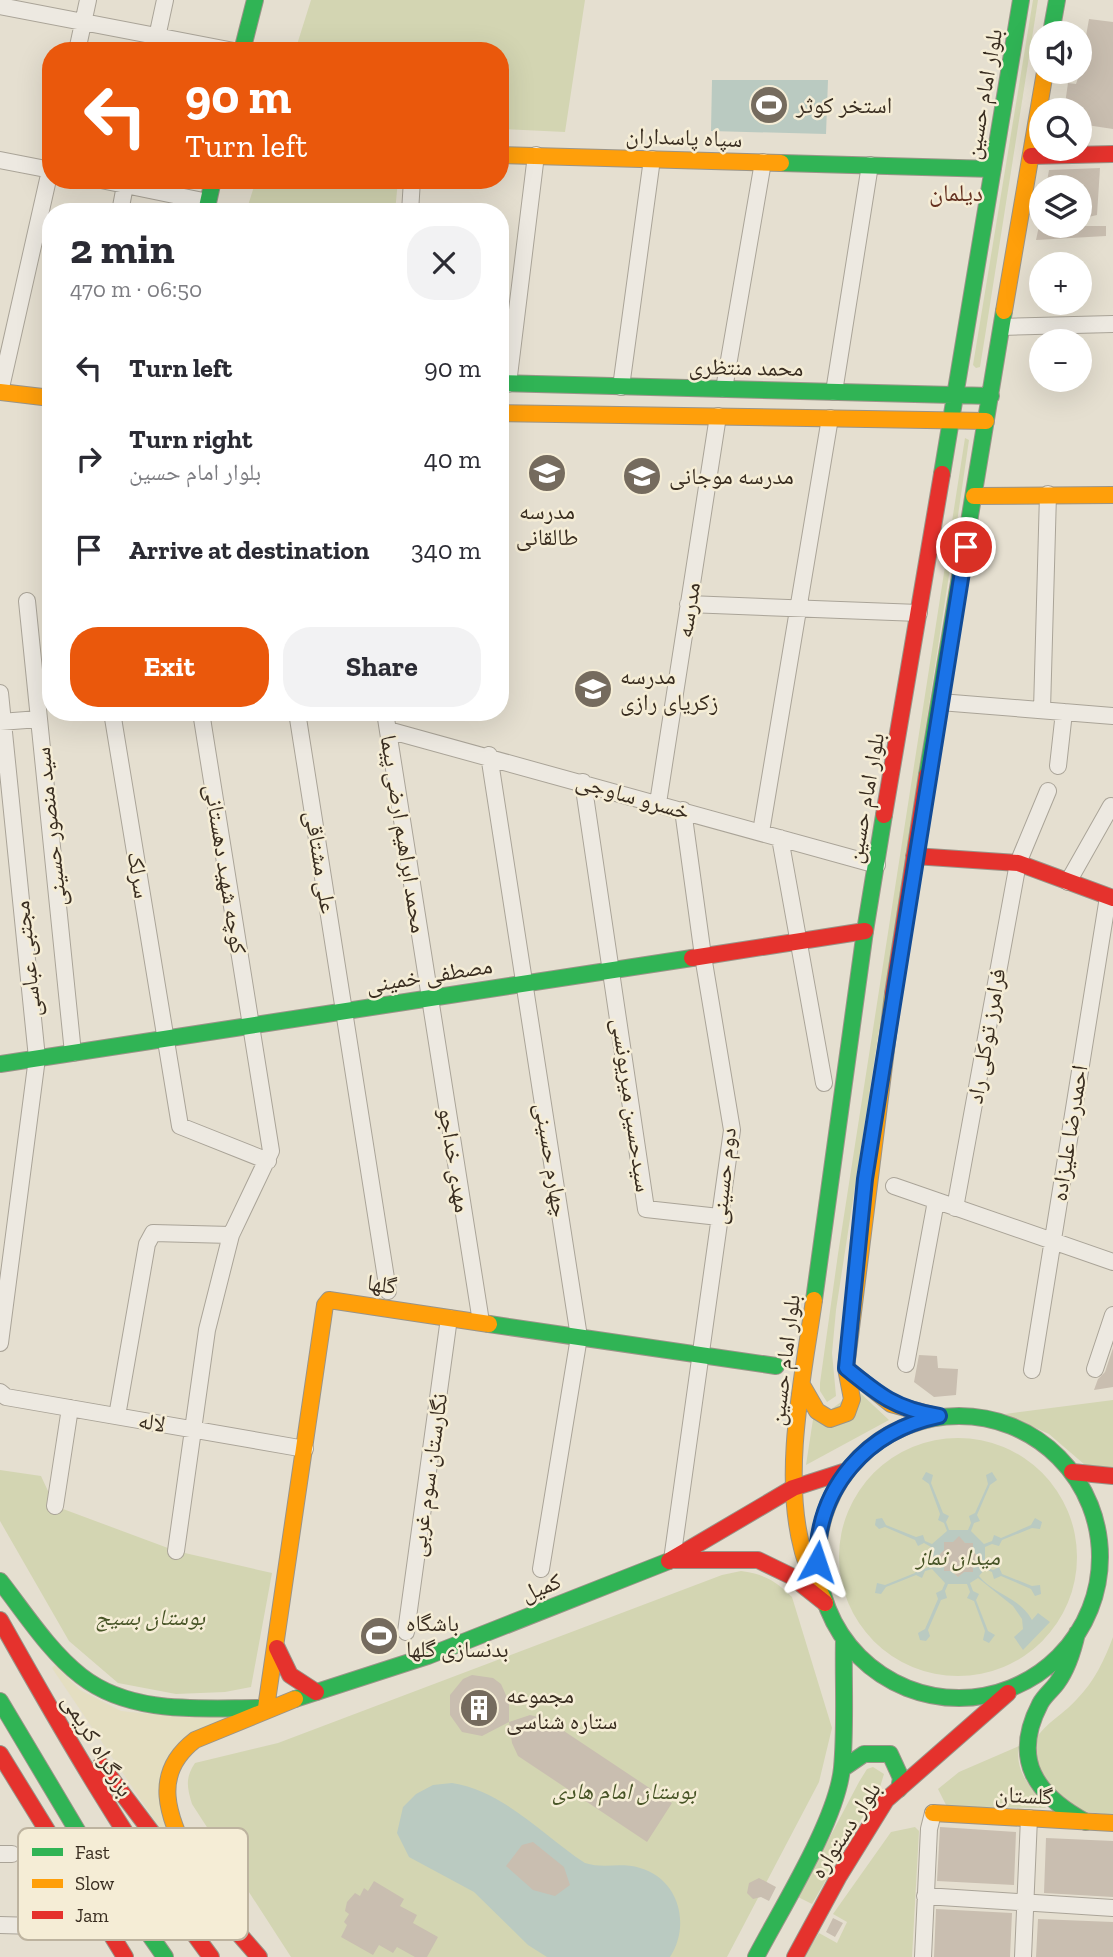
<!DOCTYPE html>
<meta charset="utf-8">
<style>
body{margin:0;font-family:"Zilla Slab","Noto Naskh Arabic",serif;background:#f2f2f3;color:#2b2b33;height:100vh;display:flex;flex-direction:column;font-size:26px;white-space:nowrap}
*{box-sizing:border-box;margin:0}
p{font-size:23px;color:#7c7c81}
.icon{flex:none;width:38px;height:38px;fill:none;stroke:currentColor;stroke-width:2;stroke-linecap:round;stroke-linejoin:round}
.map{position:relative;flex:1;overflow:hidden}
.drawer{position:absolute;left:42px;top:203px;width:467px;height:518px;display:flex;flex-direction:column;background:#fff;border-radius:28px;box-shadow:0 7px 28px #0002}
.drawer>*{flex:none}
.hud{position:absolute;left:42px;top:42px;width:467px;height:147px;border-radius:28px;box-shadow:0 7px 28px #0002;background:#ea580c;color:#fff;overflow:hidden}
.tools{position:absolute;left:1029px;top:21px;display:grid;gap:14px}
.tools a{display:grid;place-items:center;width:63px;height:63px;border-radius:50%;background:#fff;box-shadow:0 7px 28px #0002;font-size:35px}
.pin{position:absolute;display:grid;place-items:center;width:60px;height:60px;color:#fff;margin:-30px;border:4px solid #fff;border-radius:50%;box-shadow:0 2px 7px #0007}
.me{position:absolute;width:77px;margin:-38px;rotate:5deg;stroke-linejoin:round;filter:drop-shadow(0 0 5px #0008)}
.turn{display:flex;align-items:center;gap:24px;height:147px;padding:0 28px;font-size:32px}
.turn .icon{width:91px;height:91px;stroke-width:2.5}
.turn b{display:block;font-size:49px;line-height:60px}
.round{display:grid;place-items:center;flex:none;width:74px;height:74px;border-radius:28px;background:#f2f2f3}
.head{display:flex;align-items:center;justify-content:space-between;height:119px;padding:0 28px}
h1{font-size:42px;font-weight:700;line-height:52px}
.cta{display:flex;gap:14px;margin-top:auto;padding:14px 28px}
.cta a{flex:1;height:80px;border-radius:28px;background:#ea580c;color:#fff;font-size:28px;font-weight:700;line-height:80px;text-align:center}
.cta a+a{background:#f2f2f3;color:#2b2b33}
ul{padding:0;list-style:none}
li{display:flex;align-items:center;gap:21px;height:91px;padding:0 28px}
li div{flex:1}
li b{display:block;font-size:26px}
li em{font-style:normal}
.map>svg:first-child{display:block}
.farmland{fill:#e4dec1}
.green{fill:#d3d5b2}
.water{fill:#bacac1;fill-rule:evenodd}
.building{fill:#c9beb0}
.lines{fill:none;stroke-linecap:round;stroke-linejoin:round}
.street-casing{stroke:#aaa498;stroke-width:18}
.fast-casing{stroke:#9a9488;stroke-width:18}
.slow-casing{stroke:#9a9488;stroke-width:18}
.jam-casing{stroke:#9a9488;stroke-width:18}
.street{stroke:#ede9e1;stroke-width:16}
.fast{stroke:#30b455;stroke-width:16}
.slow{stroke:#ff9f0a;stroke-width:16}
.jam{stroke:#e5322d;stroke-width:16}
.route-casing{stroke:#114b97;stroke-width:18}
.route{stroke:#1a73e8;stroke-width:12}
.labels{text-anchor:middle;stroke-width:5;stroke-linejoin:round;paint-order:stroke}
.street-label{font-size:23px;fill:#392d20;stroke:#f5edd6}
.poi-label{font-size:23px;fill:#392d20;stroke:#f5edd6;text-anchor:start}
.park-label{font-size:23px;font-style:italic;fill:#485527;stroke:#f5edd6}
.neighbourhood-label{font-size:24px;fill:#653120;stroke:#f5edd6}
.key{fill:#f5edd6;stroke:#bdb39f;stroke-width:2}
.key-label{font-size:19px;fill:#392d20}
</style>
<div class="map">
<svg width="1113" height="1957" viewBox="0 0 1113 1957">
<rect width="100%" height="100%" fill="#e5dfd0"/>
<path class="farmland" d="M 55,1665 L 80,1690 L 121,1711 L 180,1717 L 246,1712 L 170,1753 L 174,1849 L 52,1668 Z"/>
<path class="green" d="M 311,0 L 585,0 L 565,132 L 501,129 L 500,51 L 295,51 Z
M 1033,0 L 1038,0 L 986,330 L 980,367 L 976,368 L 973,365 Z
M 256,180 L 398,180 L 395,212 L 246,212 Z
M 965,438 L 969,440 L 955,536 L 836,1310 L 832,1353 L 836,1396 L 827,1402 L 820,1391 L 820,1383 L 838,1254 Z
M 857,1390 L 889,1420 L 806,1465 L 814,1413 L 818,1419 Z
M 1113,1400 L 1113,1467 L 1085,1465 L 1049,1434 L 1005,1414 Z
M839 1557a119 119 0 1 1 238 0a119 119 0 1 1-238 0Z
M 0,1470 L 41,1476 L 55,1506 L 176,1551 L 272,1573 L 251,1687 L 225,1692 L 176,1694 L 118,1683 L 69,1641 L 0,1521 Z
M 741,1571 C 764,1574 776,1581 792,1597 L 832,1728 L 819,1782 L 727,1957 L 291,1957 L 192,1804 C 187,1787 185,1778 195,1763 L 278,1743 L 722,1575 Z
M 1113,1637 L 1113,1815 L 1072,1810 L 1044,1782 L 1032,1746 C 1042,1724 1061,1717 1077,1699 C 1094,1682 1105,1659 1113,1637 Z
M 1019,1746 C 1014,1772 1032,1788 1046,1808 L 947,1807 L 938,1789 L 959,1772 Z
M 873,1767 L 884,1774 L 880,1787 L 812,1904 L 798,1897 L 859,1782 L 867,1769 Z
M 915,1827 L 919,1831 L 912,1957 L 804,1957 L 819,1933 L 837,1943 L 847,1922 L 833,1914 L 891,1832 Z"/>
<path class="water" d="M 712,80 L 828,80 L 826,134 L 711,131 Z
M 926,1472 L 933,1475 L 931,1483 L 943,1513 L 949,1516 L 946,1522 L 949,1530 L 968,1530 L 971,1523 L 969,1516 L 975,1513 L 988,1484 L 986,1475 L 992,1472 L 997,1480 L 990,1485 L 977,1515 L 980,1521 L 974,1523 L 971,1531 L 984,1544 L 992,1541 L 994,1535 L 1001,1538 L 1031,1525 L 1035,1518 L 1042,1522 L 1040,1529 L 1032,1528 L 1002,1540 L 999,1546 L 992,1544 L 985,1547 L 985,1567 L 993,1570 L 999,1567 L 1002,1574 L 1032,1586 L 1040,1585 L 1041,1594 L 1035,1596 L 1031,1589 L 1001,1576 L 994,1579 L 992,1572 L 985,1569 L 979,1576 C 995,1595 1019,1597 1032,1620 L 1038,1613 L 1050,1622 L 1023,1650 L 1014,1637 L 1023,1629 L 1022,1619 L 1013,1606 L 978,1578 L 970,1583 L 973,1591 L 979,1594 L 976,1600 L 988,1631 L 995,1635 L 989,1643 L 983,1640 L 985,1631 L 974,1601 L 967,1598 L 970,1592 L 967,1584 L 948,1584 L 945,1591 L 947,1598 L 941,1600 L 928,1630 L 930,1636 L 926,1641 L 920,1640 L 918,1633 L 925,1629 L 938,1599 L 936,1593 L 942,1590 L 945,1583 L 932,1569 L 925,1571 L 922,1578 L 916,1575 L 886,1587 L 881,1594 L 875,1593 L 877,1583 L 885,1585 L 915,1573 L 918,1567 L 924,1569 L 931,1566 L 931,1547 L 924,1543 L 918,1546 L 915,1540 L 885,1527 L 879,1529 L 875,1525 L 876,1519 L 882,1518 L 886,1525 L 916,1537 L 923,1535 L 925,1541 L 932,1544 L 947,1531 L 944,1523 L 938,1520 L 940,1514 L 929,1484 L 922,1479 ZM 959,1537 L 965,1543 L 973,1543 L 973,1551 L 979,1558 L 958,1577 L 952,1571 L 944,1571 L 944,1562 L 938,1556 Z
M 452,1783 C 504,1791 542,1835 585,1863 C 603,1869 621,1862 640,1868 C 679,1879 691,1925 670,1957 L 547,1957 L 528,1945 L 474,1892 L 409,1857 L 397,1833 L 403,1807 L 416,1794 L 433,1785 Z"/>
<path class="building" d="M 1089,19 L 1113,22 L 1113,129 L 1080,124 L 1080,110 L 1072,110 L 1073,106 L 1065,104 L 1068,83 L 1076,84 L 1080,72 L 1080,35 L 1086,36 Z
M 1100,168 L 1097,215 L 1080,219 L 1080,187 L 1046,187 L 1049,170 Z
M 1039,226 L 1106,226 L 1106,236 L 1036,240 Z
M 1113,1348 L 1113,1387 L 1094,1390 L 1098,1379 L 1105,1372 Z
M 919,1355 L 937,1356 L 938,1368 L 958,1369 L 956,1395 L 934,1397 L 914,1382 Z
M 959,1536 L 965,1543 L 973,1543 L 973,1551 L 979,1558 L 973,1563 L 973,1572 L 964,1572 L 958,1577 L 952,1571 L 944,1571 L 944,1562 L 938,1556 L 944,1550 L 944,1542 L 953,1542 Z
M 472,1675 L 493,1678 L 501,1684 L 509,1702 L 509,1722 L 482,1736 L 462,1732 L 450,1715 L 450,1695 L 463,1679 Z
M 530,1715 L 546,1719 L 672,1803 L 647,1842 L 518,1756 L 512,1743 L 509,1722 Z
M 940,1827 L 1016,1832 L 1014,1885 L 937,1881 Z
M 1046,1838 L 1113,1841 L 1113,1897 L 1044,1893 Z
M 533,1842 L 564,1867 L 570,1885 L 555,1896 L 533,1890 L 506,1866 L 522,1845 Z
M 759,1878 L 776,1887 L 769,1901 L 761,1897 L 753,1899 L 747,1893 L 749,1883 Z
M 374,1881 L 404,1899 L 400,1906 L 417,1915 L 413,1923 L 438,1937 L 427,1957 L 415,1957 L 397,1947 L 393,1953 L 379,1945 L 373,1955 L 341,1937 L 347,1925 L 344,1922 L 349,1914 L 345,1911 L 347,1902 L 355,1893 L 360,1896 L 364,1888 L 368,1891 Z
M 936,1909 L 1012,1913 L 1010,1957 L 934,1957 Z
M 833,1918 L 843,1923 L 835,1937 L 826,1932 Z
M 1038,1919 L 1113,1922 L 1113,1957 L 1036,1957 Z"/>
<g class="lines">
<defs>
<path id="street" d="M 0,6 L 234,51
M 77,51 L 88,0
M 154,51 L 165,0
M 0,160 L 51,170
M 101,180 L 208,202
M 120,212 L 126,180
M 410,212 L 412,180
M 1002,327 L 1113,324
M 508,384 L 536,155
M 621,387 L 652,159
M 724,389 L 763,162
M 0,392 L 51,166
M 834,392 L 870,165
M 27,601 L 73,1053
M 688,604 L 919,613
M 0,693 L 37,1058 L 0,1343
M 940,702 L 1113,716
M 1042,710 L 1048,494
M 112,712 L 180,1126 L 268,1161
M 297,712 L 388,1291
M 385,712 L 481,1322
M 0,722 L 39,719
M 388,730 L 877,865
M 489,755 L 579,1337 L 541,1569
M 1058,766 L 1064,712
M 583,782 L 646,1209 L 719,1217
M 658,803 L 718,416
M 761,832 L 830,418
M 780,838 L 824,1083
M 1068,882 L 1111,806
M 894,1186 L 1113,1262
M 955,1208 L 1018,863 L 1048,791
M 906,1364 L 936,1201
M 1095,1369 L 1113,1315
M 1032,1370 L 1108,897
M 0,1392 L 6,1397 L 305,1449
M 117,1416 L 147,1244 L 153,1233 L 231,1235
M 55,1506 L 70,1408
M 176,1551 L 207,1330 L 231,1235 L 271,1151 L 201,712
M 672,1560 L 732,1130 L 703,956 L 683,810
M 406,1632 L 449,1318
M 0,1854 L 12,1854
M 925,1896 L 1113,1908
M 0,1925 L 105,1928
M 923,1957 L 929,1829 L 933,1813
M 1023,1957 L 1029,1818"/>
<path id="fast" d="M 1051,33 L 1057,0
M 242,51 L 255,0
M 781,163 L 993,169
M 206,212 L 213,180
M 500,383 L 991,396
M 942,474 L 1021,0
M 927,775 L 1004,311
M 0,1064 L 692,958
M 814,1300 L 865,931 L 884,815
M 489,1324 L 776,1366
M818 1557a141 141 0 1 1 282 0a141 141 0 1 1-282 0Z
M 0,1581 C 25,1613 49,1651 81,1676 C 131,1715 200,1708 259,1708
M 1077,1633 C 1073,1651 1068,1668 1057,1683 C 1052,1690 1044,1696 1040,1704 C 1011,1760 1036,1795 1086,1822
M 295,1699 L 428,1656 L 669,1561
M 0,1701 L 78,1832 L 165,1957
M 842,1769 L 864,1754 L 890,1754 L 901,1778 L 899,1789
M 756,1957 C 781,1909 837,1820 842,1768 C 846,1726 843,1682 844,1640"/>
<path id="slow" d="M 500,155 L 781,163
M 1004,311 L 1045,72
M 0,392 L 51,398
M 500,413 L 986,421
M 974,496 L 1113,495
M 814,1300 C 803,1377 782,1472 802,1548 C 806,1567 817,1585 825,1603
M 846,1368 L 891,1404 L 932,1415
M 802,1385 L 817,1411 L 830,1419 L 847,1413 L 852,1399 L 846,1368 L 893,994
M 266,1708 L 325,1305 L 329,1300 L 489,1324
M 933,1813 L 1113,1823
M 198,1880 C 178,1831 142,1781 195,1740 L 295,1699"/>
<path id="jam" d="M 1031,156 L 1113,154
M 884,815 L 942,474
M 914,856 L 1018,863 L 1113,898
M 692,958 L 865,931
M 893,994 L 927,775
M 1072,1472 L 1113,1476
M 675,1560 L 758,1560 L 791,1576 L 825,1603
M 669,1561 L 793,1488 L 846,1471
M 0,1620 C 65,1736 131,1850 211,1957
M 277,1648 L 290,1675 L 316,1692
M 0,1754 L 125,1957
M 101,1765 L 159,1842 L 259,1957
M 795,1957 L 839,1876 L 886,1800 L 1008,1693"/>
</defs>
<use href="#street" class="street-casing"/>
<use href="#fast" class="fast-casing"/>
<use href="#slow" class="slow-casing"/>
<use href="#jam" class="jam-casing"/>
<use href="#street" class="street"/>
<use href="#fast" class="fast"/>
<use href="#slow" class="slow"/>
<use href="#jam" class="jam"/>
</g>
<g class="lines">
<defs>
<path id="route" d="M 817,1562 C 817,1487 867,1431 939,1416 C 896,1409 879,1395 846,1368 L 865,1179 L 966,547"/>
</defs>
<use href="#route" class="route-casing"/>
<use href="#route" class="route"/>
</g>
<defs>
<symbol id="stadium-disc" viewBox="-11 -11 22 22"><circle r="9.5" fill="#756b5e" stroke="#f5edd6"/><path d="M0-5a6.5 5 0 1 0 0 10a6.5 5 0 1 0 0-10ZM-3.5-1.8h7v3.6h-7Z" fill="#fff"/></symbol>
<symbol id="school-disc" viewBox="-11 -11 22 22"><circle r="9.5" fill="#756b5e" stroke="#f5edd6"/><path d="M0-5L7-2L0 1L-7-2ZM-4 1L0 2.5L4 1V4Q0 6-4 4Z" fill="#fff"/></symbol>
<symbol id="building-disc" viewBox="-11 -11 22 22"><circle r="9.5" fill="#756b5e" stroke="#f5edd6"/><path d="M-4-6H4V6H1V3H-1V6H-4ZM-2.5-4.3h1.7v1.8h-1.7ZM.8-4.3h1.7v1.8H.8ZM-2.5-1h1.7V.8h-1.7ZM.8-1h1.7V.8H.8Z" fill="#fff"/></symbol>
</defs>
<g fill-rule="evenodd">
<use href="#stadium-disc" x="747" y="83" width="44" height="44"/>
<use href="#school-disc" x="525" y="451" width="44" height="44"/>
<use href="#school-disc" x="620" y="454" width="44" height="44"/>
<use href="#school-disc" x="571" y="667" width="44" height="44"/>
<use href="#stadium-disc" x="357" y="1614" width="44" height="44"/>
<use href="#building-disc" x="457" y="1686" width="44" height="44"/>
</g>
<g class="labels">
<g class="street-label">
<text transform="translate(983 94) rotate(-80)" y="8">بلوار امام حسین</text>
<text transform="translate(684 137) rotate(2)" y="8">سپاه پاسداران</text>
<text transform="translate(746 367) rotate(1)" y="8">محمد منتظری</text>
<text transform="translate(688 610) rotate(-81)" y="8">مدرسه</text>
<text transform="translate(633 796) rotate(16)" y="8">خسرو ساوجی</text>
<text transform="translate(865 798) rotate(-80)" y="8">بلوار امام حسین</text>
<text transform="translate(50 827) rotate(-96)" y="8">سید منصور حسینی</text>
<text transform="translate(404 834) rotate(81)" y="8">محمد ابراهیم ارضی پیما</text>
<text transform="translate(321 862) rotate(81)" y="8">علی مشتاقی</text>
<text transform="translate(226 869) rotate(81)" y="8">کوچه شهید دهستانی</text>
<text transform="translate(139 875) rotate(81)" y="8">سرلک</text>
<text transform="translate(27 959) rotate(-96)" y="8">مجتبی عباسی</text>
<text transform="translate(429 975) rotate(-9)" y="8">مصطفی خمینی</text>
<text transform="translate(986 1036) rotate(-80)" y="8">فرامرز توکلی راد</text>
<text transform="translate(632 1105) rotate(82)" y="8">سیدحسین میریونسی</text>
<text transform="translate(1069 1133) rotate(-81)" y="8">احمدرضا علیزاده</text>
<text transform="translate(455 1160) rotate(81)" y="8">مهدی خداجو</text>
<text transform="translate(552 1160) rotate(81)" y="8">چهارم حسینی</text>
<text transform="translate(723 1176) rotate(-84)" y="8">دوم حسینی</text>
<text transform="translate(382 1284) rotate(9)" y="8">گلها</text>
<text transform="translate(784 1360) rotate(-83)" y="8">بلوار امام حسین</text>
<text transform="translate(152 1422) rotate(10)" y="8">لاله</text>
<text transform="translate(428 1475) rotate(-82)" y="8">نگارستان سوم غربی</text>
<text transform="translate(541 1587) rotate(-21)" y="8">کمیل</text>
<text transform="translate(98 1745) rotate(59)" y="8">بزرگراه کریمی</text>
<text transform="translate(1024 1795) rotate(3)" y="8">گلستان</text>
<text transform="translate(845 1830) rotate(-57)" y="8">بلوار دستواره</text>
</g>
<g class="poi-label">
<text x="796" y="113">استخر کوثر</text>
<text x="669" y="484">مدرسه موجانی</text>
<text x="547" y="519" text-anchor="middle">مدرسه<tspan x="547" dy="26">طالقانی</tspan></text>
<text x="620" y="684">مدرسه<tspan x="620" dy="26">زکریای رازی</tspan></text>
<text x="406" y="1631">باشگاه<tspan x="406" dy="26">بدنسازی گلها</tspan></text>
<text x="506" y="1703">مجموعه<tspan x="506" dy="26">ستاره شناسی</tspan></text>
</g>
<g class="park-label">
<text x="958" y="1565">میدان نماز</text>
<text x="150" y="1625">بوستان بسیج</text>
<text x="624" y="1799">بوستان امام هادی</text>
</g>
<g class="neighbourhood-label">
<text x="956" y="201">دیلمان</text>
</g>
</g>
<rect x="18" y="1828" width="230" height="112" rx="10" class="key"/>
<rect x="32" y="1848" width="31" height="8" fill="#30b455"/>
<rect x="32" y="1879" width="31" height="9" fill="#ff9f0a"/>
<rect x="32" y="1911" width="31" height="8" fill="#e5322d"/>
<g class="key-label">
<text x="75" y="1859">Fast</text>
<text x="75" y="1890">Slow</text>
<text x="75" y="1922">Jam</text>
</g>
</svg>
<div class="tools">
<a><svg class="icon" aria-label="sound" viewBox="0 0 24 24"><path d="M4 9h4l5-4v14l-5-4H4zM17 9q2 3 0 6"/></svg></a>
<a><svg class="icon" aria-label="search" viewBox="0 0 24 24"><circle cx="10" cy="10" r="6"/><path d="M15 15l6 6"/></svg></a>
<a><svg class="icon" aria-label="layers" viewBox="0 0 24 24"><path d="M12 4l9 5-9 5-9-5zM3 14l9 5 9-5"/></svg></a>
<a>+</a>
<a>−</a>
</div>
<div class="pin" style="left:966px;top:547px;background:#d93025"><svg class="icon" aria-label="arrive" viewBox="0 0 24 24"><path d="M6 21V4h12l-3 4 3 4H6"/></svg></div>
<svg class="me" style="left:817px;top:1562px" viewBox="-20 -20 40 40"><path d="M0-17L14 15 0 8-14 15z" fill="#1a73e8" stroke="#fff" stroke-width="4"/></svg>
<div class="hud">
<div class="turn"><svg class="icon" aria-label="left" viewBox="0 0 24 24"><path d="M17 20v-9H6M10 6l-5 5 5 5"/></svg><div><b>90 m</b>Turn left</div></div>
</div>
<section class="drawer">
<div class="head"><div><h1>2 min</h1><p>470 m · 06:50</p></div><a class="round"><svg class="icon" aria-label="close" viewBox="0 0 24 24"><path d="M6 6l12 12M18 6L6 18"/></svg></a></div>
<ul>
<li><svg class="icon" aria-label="left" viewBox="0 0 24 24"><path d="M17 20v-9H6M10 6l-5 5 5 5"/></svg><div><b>Turn left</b></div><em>90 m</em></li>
<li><svg class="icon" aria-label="right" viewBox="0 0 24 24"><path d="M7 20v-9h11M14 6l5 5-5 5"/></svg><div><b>Turn right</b><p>بلوار امام حسین</p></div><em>40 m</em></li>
<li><svg class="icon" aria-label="arrive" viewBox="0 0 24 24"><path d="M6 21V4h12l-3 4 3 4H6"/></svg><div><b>Arrive at destination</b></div><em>340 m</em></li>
</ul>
<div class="cta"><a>Exit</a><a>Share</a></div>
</section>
</div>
